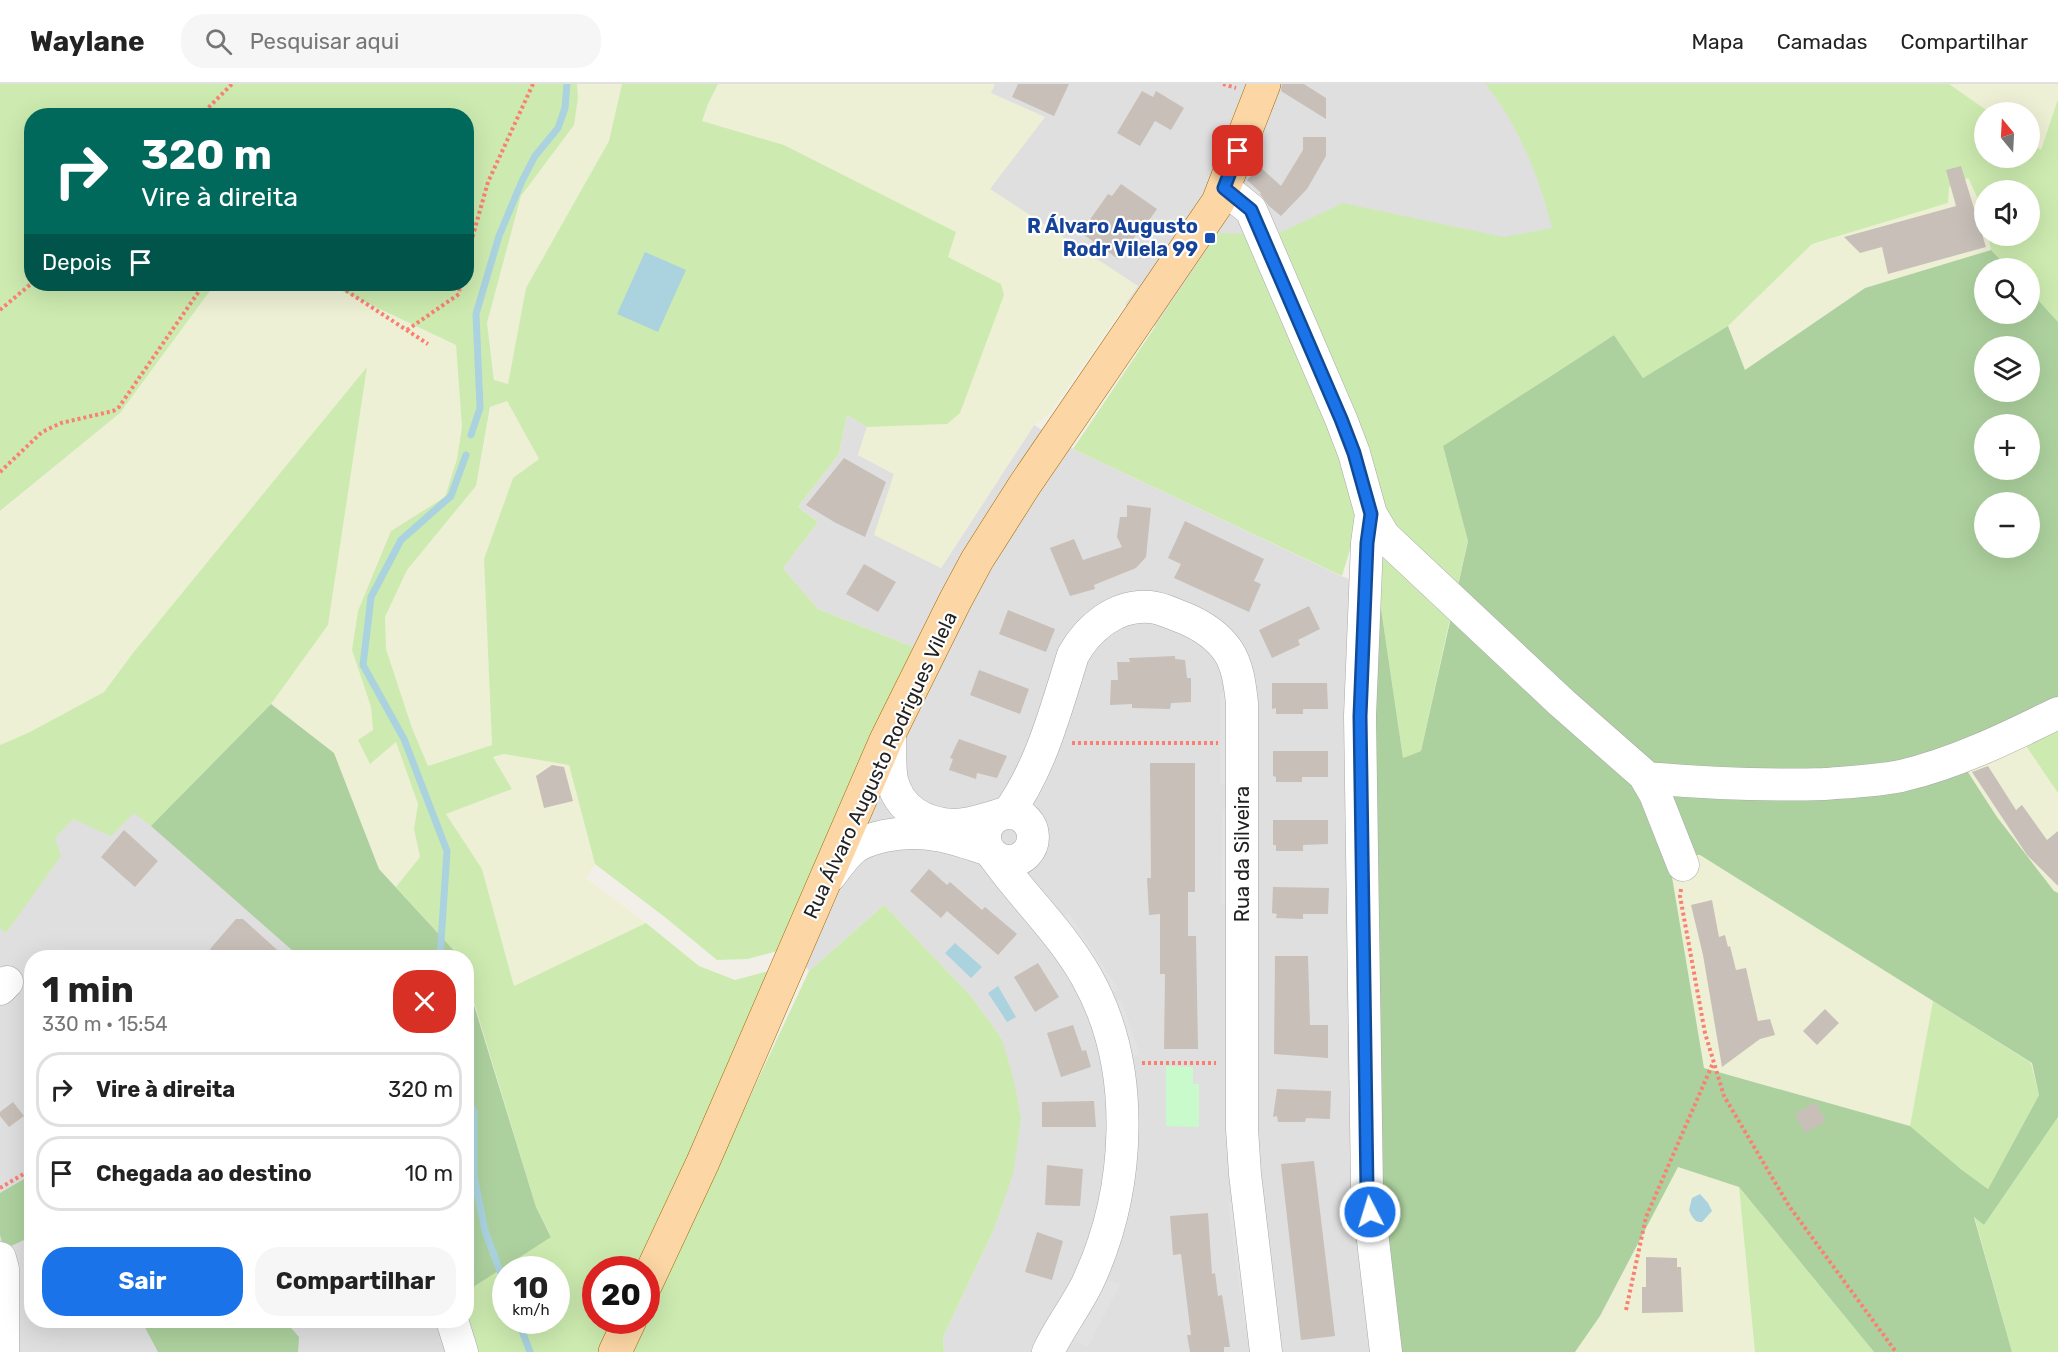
<!DOCTYPE html>
<html lang="pt">
<meta charset="utf-8">
<style>
body{margin:0;font-family:Rubik,sans-serif;background:#f6f6f6;color:#222;height:100vh;display:flex;flex-direction:column;font-size:22px;white-space:nowrap}
*{box-sizing:border-box;margin:0}
p{font-size:20px;color:#767676}
.icon{flex:none;width:33px;height:33px;fill:none;stroke:currentColor;stroke-width:2;stroke-linecap:round;stroke-linejoin:round}
.map{position:relative;flex:1;overflow:hidden}
.details{position:absolute;left:24px;top:866px;width:450px;height:378px;display:flex;flex-direction:column;background:#fff;border-radius:24px;box-shadow:0 6px 24px #0002}
.details>*{flex:none}
.top-card{position:absolute;left:24px;top:24px;width:450px;height:183px;border-radius:24px;box-shadow:0 6px 24px #0002;background:#00695c;color:#fff;overflow:hidden}
.needle{width:39px;rotate:342deg}
.fabs{position:absolute;left:1974px;top:18px;display:grid;gap:12px}
.fabs a{display:grid;place-items:center;width:66px;height:66px;border-radius:50%;background:#fff;box-shadow:0 6px 24px #0002;font-size:30px}
.speed{position:absolute;left:492px;top:1172px;display:flex;gap:12px;font-size:30px;font-weight:700;text-align:center}
.speed>*{display:grid;place-content:center;width:78px;height:78px;border-radius:50%;background:#fff;box-shadow:0 6px 24px #0002;line-height:1}
.speed small{font-size:15px;font-weight:400}
.speed .limit{border:9px solid #d22;background:#fff;color:#111}
.pin{position:absolute;display:grid;place-items:center;width:51px;height:51px;color:#fff;margin:-26px;border-radius:12px;box-shadow:0 3px 9px #0006}
.me{position:absolute;width:66px;margin:-33px;rotate:355deg;stroke-linejoin:round;filter:drop-shadow(0 0 4px #0008)}
.turn{display:flex;align-items:center;gap:21px;height:126px;padding:0 18px;font-size:27px}
.turn .icon{width:78px;height:78px;stroke-width:2.5}
.turn b{display:block;font-size:42px;line-height:51px}
.then{display:flex;align-items:center;height:57px;padding:0 18px;background:#0003;gap:12px;font-size:22px}
.round{display:grid;place-items:center;flex:none;width:63px;height:63px;border-radius:24px;background:#f6f6f6}
.headline{display:flex;align-items:center;justify-content:space-between;height:102px;padding:0 18px}
h1{font-size:36px;font-weight:700;line-height:45px}
.button{display:flex;gap:12px;margin-top:auto;padding:12px 18px}
.button a{flex:1;height:69px;border-radius:24px;background:#1a73e8;color:#fff;font-size:24px;font-weight:700;line-height:69px;text-align:center}
.button a+a{background:#f6f6f6;color:#222}
ul{padding:0;list-style:none}
li{display:flex;align-items:center;gap:18px;height:75px;margin:0 12px 9px;padding:0 6px;border:3px solid #e0e0e0;border-radius:24px}
li div{flex:1}
li b{display:block;font-size:22px}
li em{font-style:normal}
header{display:flex;align-items:center;gap:36px;box-sizing:border-box;height:84px;padding:0 30px;background:#fff;border-bottom:2px solid #e0e0e0}
header strong{font-size:28px}
nav{display:flex;gap:33px;margin-inline-start:auto;font-size:21px}
.search{width:420px;height:54px;background:#f6f6f6;display:flex;align-items:center;gap:15px;box-sizing:border-box;padding:0 21px;border-radius:24px;color:#767676;font-size:22px}
.map>svg:first-child{display:block}
.residential{fill:#e0dfdf}
.farmland{fill:#eef0d5}
.grass{fill:#cdebb0;fill-rule:evenodd}
.forest{fill:#add19e;fill-rule:evenodd}
.park{fill:#c8facc}
.parking{fill:#e2e2e2}
.water{fill:#aad3df}
.lines{fill:none;stroke-linecap:round;stroke-linejoin:round}
.stream{stroke:#aad3df;stroke-width:7}
.building{fill:#c7bfb8}
.minor-casing{stroke:#a9a9a9;stroke-width:33}
.major-casing{stroke:#a06b00;stroke-width:34}
.path{stroke:#fa8072;stroke-width:4;stroke-dasharray:3 3;stroke-linecap:butt}
.minor{stroke:#fff;stroke-width:32}
.major{stroke:#fcd6a4;stroke-width:33}
.route-casing{stroke:#114b97;stroke-width:15}
.route{stroke:#1a73e8;stroke-width:10}
.transit-dot{fill:#1a4fb4;stroke:#fff;stroke-width:2}
.labels{text-anchor:middle;stroke-width:4.5;stroke-linejoin:round;paint-order:stroke}
.transit-label{font-size:20px;font-weight:bold;fill:#164399;stroke:#fff;text-anchor:end}
.street-label{font-size:20px;fill:#222;stroke:#fff}
</style>
<header>
<strong>Waylane</strong>
<div class="search"><svg class="icon" aria-label="search" viewBox="0 0 24 24"><circle cx="10" cy="10" r="6"/><path d="M15 15l6 6"/></svg>Pesquisar aqui</div>
<nav><a>Mapa</a><a>Camadas</a><a>Compartilhar</a></nav>
</header>
<div class="map">
<svg width="2058" height="1268" viewBox="0 0 2058 1268">
<rect width="100%" height="100%" fill="#f2efe9"/>
<path class="residential" d="M 961,0 L 1624,0 L 1580,178 L 1190,267 L 957,102 Z
M 847,331 L 867,343 L 858,371 L 894,390 L 941,484 L 1034,341 L 1073,365 L 1341,492 L 1371,502 L 1393,1268 L 944,1268 L 943,1253 L 994,1145 L 1002,955 L 970,911 L 884,821 L 809,887 L 788,857 L 913,563 L 818,525 L 783,484 L 818,438 L 798,423 L 839,370 Z
M 242,709 L 312,873 L 32,873 L 32,1236 L 466,1236 L 467,1183 L 513,1268 L 0,1268 L 0,793 L 19,713 Z"/>
<path class="farmland" d="M 577,0 L 622,0 L 609,57 L 526,204 L 508,301 L 495,296 L 487,239 L 521,112 L 573,41 L 578,14 Z
M 718,0 L 995,0 L 991,9 L 1045,33 L 990,105 L 1138,202 L 1050,329 L 1034,341 L 941,484 L 874,451 L 894,390 L 858,371 L 867,343 L 947,340 L 1001,200 L 948,173 L 956,148 L 784,61 L 701,37 L 708,20 Z
M 1949,0 L 2058,0 L 2058,15 L 2041,66 L 2030,58 L 2030,28 L 1989,28 Z
M 1968,94 L 1983,125 L 1984,152 L 1988,152 L 1991,166 L 1865,204 L 1745,286 L 1728,242 L 1812,160 L 1948,119 L 1949,103 Z
M 215,200 L 327,200 L 456,261 L 462,343 L 457,375 L 445,413 L 391,447 L 352,566 L 371,623 L 373,646 L 358,657 L 396,658 L 418,720 L 414,745 L 420,774 L 396,803 L 379,785 L 334,669 L 271,620 L 328,541 L 367,284 L 133,569 L 104,608 L 30,648 L 0,661 L 0,428 L 120,329 Z
M 507,317 L 539,375 L 513,394 L 484,475 L 492,661 L 427,682 L 412,644 L 386,565 L 385,532 L 407,486 L 476,402 L 491,323 Z
M 2058,613 L 2058,809 L 2054,807 L 1997,733 L 1953,664 Z
M 504,670 L 569,681 L 595,780 L 586,794 L 646,839 L 514,902 L 482,785 L 446,730 L 512,705 L 492,674 Z
M 1668,769 L 1700,771 L 1933,917 L 1910,1042 L 1704,984 Z
M 1677,1083 L 1739,1103 L 1755,1268 L 1575,1268 L 1600,1232 Z"/>
<path class="grass" d="M 0,0 L 577,0 L 578,14 L 574,41 L 521,112 L 487,239 L 494,296 L 508,300 L 526,204 L 609,57 L 622,0 L 718,0 L 708,20 L 702,37 L 784,61 L 956,148 L 948,173 L 1001,200 L 1004,211 L 960,329 L 947,340 L 867,343 L 847,331 L 839,370 L 798,423 L 818,438 L 783,484 L 818,525 L 913,563 L 788,857 L 777,867 L 748,875 L 717,876 L 666,834 L 595,780 L 569,681 L 504,670 L 493,673 L 512,705 L 446,730 L 482,785 L 514,902 L 646,839 L 699,882 L 735,896 L 772,886 L 640,1185 L 596,1185 L 596,1236 L 617,1236 L 602,1268 L 469,1268 L 467,1207 L 551,1152 L 536,1123 L 467,895 L 466,873 L 460,873 L 396,803 L 420,773 L 414,745 L 418,720 L 396,658 L 370,680 L 358,656 L 373,646 L 371,623 L 352,566 L 358,527 L 391,447 L 445,413 L 457,375 L 462,343 L 456,261 L 327,200 L 466,200 L 466,32 L 32,32 L 32,200 L 215,200 L 120,329 L 0,427 ZM 507,317 L 539,375 L 513,394 L 484,475 L 492,661 L 428,682 L 412,644 L 386,565 L 385,533 L 407,486 L 476,402 L 490,323 ZM 506,1185 L 556,1185 L 556,1236 L 506,1236 Z
M 1485,0 L 1949,0 L 1989,28 L 1984,28 L 1984,74 L 2030,74 L 2030,58 L 2041,66 L 2058,15 L 2058,238 L 2030,207 L 2030,184 L 2008,184 L 1991,166 L 1988,152 L 2030,152 L 2030,106 L 1984,106 L 1984,134 L 1983,125 L 1968,94 L 1949,103 L 1948,119 L 1812,160 L 1728,242 L 1643,294 L 1614,251 L 1443,362 L 1468,456 L 1456,510 L 1393,450 L 1271,153 L 1343,119 L 1503,153 L 1552,144 C 1539,93 1519,41 1485,0 Z
M 1218,149 L 1253,150 L 1351,380 L 1360,433 L 1342,492 L 1073,365 Z
M 367,283 L 328,541 L 271,620 L 151,742 L 134,729 L 111,752 L 73,735 L 55,754 L 61,772 L 6,849 L 0,844 L 0,661 L 30,648 L 104,608 L 133,569 Z
M 1380,465 L 1451,530 L 1421,667 L 1403,674 L 1378,504 Z
M 2058,638 L 2058,709 L 2022,656 Z
M 884,821 L 970,911 L 1002,955 L 1014,997 L 1021,1035 L 1013,1090 L 994,1145 L 943,1253 L 944,1268 L 630,1268 L 809,887 Z
M 1933,917 L 2031,979 L 2039,1011 L 1988,1105 L 1962,1086 L 1910,1042 Z
M 2058,1033 L 2058,1268 L 2012,1268 L 1974,1131 L 1984,1141 Z
M 1739,1103 L 1874,1268 L 1755,1268 Z"/>
<path class="forest" d="M 1991,166 L 2008,184 L 1984,184 L 1984,230 L 2030,230 L 2030,207 L 2058,238 L 2058,613 L 1953,665 L 1997,733 L 2054,807 L 2058,809 L 2058,1033 L 1984,1141 L 1974,1133 L 2012,1268 L 1874,1268 L 1739,1103 L 1678,1083 L 1600,1232 L 1575,1268 L 1393,1268 L 1376,1044 L 1371,502 L 1378,504 L 1403,674 L 1421,667 L 1468,457 L 1443,362 L 1614,251 L 1643,294 L 1728,242 L 1745,286 L 1865,204 ZM 1984,262 L 2030,262 L 2030,308 L 1984,308 ZM 1984,340 L 2030,340 L 2030,386 L 1984,386 ZM 1984,418 L 2030,418 L 2030,464 L 1984,464 ZM 1668,769 L 1700,771 L 2032,979 L 2039,1011 L 1988,1105 L 1962,1086 L 1910,1042 L 1704,984 Z
M 271,620 L 334,669 L 379,785 L 460,873 L 295,873 L 293,867 L 151,742 Z
M 466,895 L 536,1123 L 551,1153 L 467,1207 Z
M 31,1091 L 31,1153 L 4,1165 L 0,1151 L 0,1109 Z
M 141,1236 L 284,1236 L 299,1253 L 298,1268 L 158,1268 Z"/>
<path class="park" d="M 1166,982 L 1193,983 L 1193,1000 L 1199,1000 L 1199,1043 L 1166,1042 Z"/>
<path class="parking" d="M 1220,609 L 1232,609 L 1232,701 L 1220,700 Z
M 1232,725 L 1233,820 L 1221,821 L 1222,726 Z
M 1069,829 L 1119,906 L 1111,910 L 1061,835 Z
M 1121,915 L 1140,970 L 1132,973 L 1114,918 Z
M 1240,1117 L 1254,1237 L 1244,1239 L 1228,1118 Z
M 1105,1194 L 1120,1201 L 1088,1263 L 1073,1255 Z"/>
<path class="water" d="M 645,168 L 686,186 L 658,248 L 617,230 Z
M 955,859 L 982,883 L 971,894 L 945,869 Z
M 998,902 L 1016,933 L 1007,938 L 988,909 Z
M 1700,1110 L 1708,1119 L 1712,1127 L 1702,1138 C 1695,1139 1692,1133 1689,1126 L 1692,1114 Z"/>
<g class="lines">
<path class="stream" d="M 471,351 L 480,324 L 476,230 L 499,152 L 522,97 L 535,72 L 558,44 L 565,24 L 567,0
M 440,873 L 447,767 L 404,655 L 363,581 L 371,513 L 401,456 L 451,412 L 466,371
M 466,1012 L 474,1028 L 474,1092 L 485,1147 L 506,1203
M 518,1236 L 530,1268"/>
</g>
<path class="building" d="M 1018,0 L 1069,0 L 1054,32 L 1012,13 Z
M 1282,0 L 1304,0 L 1326,14 L 1326,35 L 1281,7 Z
M 1142,7 L 1153,13 L 1156,7 L 1184,24 L 1171,46 L 1155,37 L 1140,62 L 1117,49 Z
M 1303,53 L 1326,53 L 1326,72 L 1307,105 L 1281,132 L 1269,122 L 1260,110 L 1261,109 L 1247,96 L 1260,83 L 1281,102 L 1303,66 Z
M 1961,82 L 1986,163 L 1888,190 L 1882,163 L 1860,169 L 1844,153 L 1956,122 L 1946,86 Z
M 1121,100 L 1157,125 L 1138,152 L 1136,151 L 1118,175 L 1084,151 L 1092,139 L 1089,137 L 1108,110 L 1112,112 Z
M 844,374 L 886,398 L 865,453 L 836,439 L 806,421 Z
M 1127,421 L 1151,424 L 1146,473 L 1136,484 L 1094,501 L 1095,505 L 1070,512 L 1050,464 L 1074,455 L 1083,476 L 1122,463 L 1117,453 L 1120,433 L 1127,433 Z
M 1185,437 L 1264,475 L 1254,497 L 1261,500 L 1249,528 L 1174,494 L 1181,480 L 1168,474 Z
M 864,480 L 896,498 L 878,528 L 846,510 Z
M 1309,522 L 1320,545 L 1298,556 L 1300,561 L 1272,574 L 1259,546 Z
M 1008,526 L 1055,545 L 1046,568 L 999,550 Z
M 1175,572 L 1175,575 L 1185,576 L 1187,594 L 1191,594 L 1191,618 L 1171,619 L 1170,625 L 1132,624 L 1132,620 L 1110,621 L 1111,596 L 1118,596 L 1117,578 L 1130,578 L 1129,574 Z
M 979,586 L 1029,605 L 1020,630 L 970,611 Z
M 1272,599 L 1327,599 L 1328,625 L 1303,625 L 1303,630 L 1276,630 L 1276,624 L 1272,625 Z
M 959,655 L 1007,672 L 997,694 L 977,689 L 976,695 L 949,686 L 953,675 L 950,674 Z
M 1273,667 L 1328,667 L 1328,693 L 1302,693 L 1302,698 L 1276,698 L 1276,693 L 1273,692 Z
M 1150,679 L 1195,679 L 1195,808 L 1188,808 L 1188,852 L 1196,852 L 1198,965 L 1164,965 L 1165,890 L 1160,890 L 1160,830 L 1149,831 L 1147,794 L 1151,794 Z
M 552,681 L 564,683 L 573,717 L 544,724 L 536,692 Z
M 1988,682 L 2016,726 L 2022,721 L 2047,756 L 2058,747 L 2058,802 L 2027,771 L 1972,688 Z
M 1273,736 L 1328,736 L 1328,760 L 1303,761 L 1303,767 L 1276,767 L 1276,761 L 1273,761 Z
M 124,746 L 158,777 L 135,803 L 101,773 Z
M 929,785 L 947,801 L 950,798 L 982,826 L 985,823 L 1017,850 L 998,871 L 947,827 L 941,834 L 910,807 Z
M 1273,803 L 1329,804 L 1328,830 L 1303,830 L 1303,835 L 1276,834 L 1277,830 L 1272,829 Z
M 1712,816 L 1719,853 L 1725,851 L 1728,863 L 1730,862 L 1736,886 L 1746,884 L 1758,937 L 1770,935 L 1775,951 L 1760,955 L 1722,983 L 1703,871 L 1691,821 Z
M 236,835 L 243,835 L 285,873 L 219,873 L 210,865 Z
M 1275,872 L 1308,872 L 1310,941 L 1328,941 L 1328,974 L 1274,970 Z
M 1038,879 L 1059,913 L 1035,928 L 1014,893 Z
M 1825,925 L 1839,939 L 1817,961 L 1803,947 Z
M 1073,941 L 1082,967 L 1086,966 L 1091,983 L 1061,993 L 1047,949 Z
M 1277,1005 L 1331,1007 L 1330,1035 L 1306,1034 L 1305,1038 L 1278,1038 L 1277,1032 L 1273,1033 Z
M 1094,1017 L 1096,1043 L 1042,1043 L 1042,1018 Z
M 13,1018 L 24,1032 L 9,1043 L 0,1032 L 0,1028 Z
M 1815,1018 L 1826,1037 L 1805,1049 L 1795,1030 Z
M 1314,1077 L 1335,1252 L 1301,1256 L 1281,1080 Z
M 1047,1081 L 1083,1085 L 1080,1122 L 1045,1121 Z
M 1208,1129 L 1212,1190 L 1215,1189 L 1218,1212 L 1222,1211 L 1230,1263 L 1224,1263 L 1224,1268 L 1190,1268 L 1187,1251 L 1191,1251 L 1181,1170 L 1173,1171 L 1170,1132 Z
M 1037,1148 L 1063,1157 L 1052,1196 L 1025,1188 Z
M 1646,1173 L 1677,1174 L 1677,1183 L 1681,1183 L 1683,1228 L 1642,1229 L 1642,1203 L 1646,1203 Z"/>
<g class="lines">
<defs>
<path id="minor" d="M 1224,104 L 1251,126 L 1341,335 L 1354,369 L 1371,430 L 1384,452 L 1562,619 L 1644,691 L 1655,710 L 1683,781
M 1371,430 L 1367,459 L 1360,632 L 1367,1105 L 1386,1268
M 890,649 C 891,664 889,681 892,696 C 899,726 925,740 954,741 C 970,741 985,735 1000,731
M 1646,694 C 1705,699 1764,702 1824,700 C 1850,698 1876,697 1901,692 C 1956,679 2007,654 2058,629
M 1008,729 C 1041,684 1056,625 1073,571 C 1088,544 1116,520 1150,523 C 1162,524 1173,530 1184,534 C 1201,541 1217,551 1228,567 C 1238,582 1240,602 1242,619 L 1242,1045 L 1245,1090 L 1266,1268
M985 753a24 24 0 1 1 48 0a24 24 0 1 1-48 0Z
M 994,772 C 1023,813 1061,848 1086,892 C 1138,983 1131,1107 1087,1200 C 1075,1224 1059,1244 1048,1268
M 830,792 C 837,783 845,771 854,764 C 863,757 873,755 884,752 C 924,744 952,753 989,766
M 0,905 L 7,898
M 0,1174 L 3,1185 L 3,1268
M 452,1236 L 462,1268"/>
<path id="major" d="M 646,1200 L 703,1078 L 886,656 L 955,517 L 977,476 L 1024,402 L 1218,118 L 1264,0
M 615,1268 L 630,1236"/>
</defs>
<use href="#minor" class="minor-casing"/>
<use href="#major" class="major-casing"/>
<path class="path" d="M 1223,0 L 1236,4
M 200,32 L 232,0
M 466,176 L 488,98 L 533,0
M 336,200 L 428,260
M 0,226 L 32,199
M 407,246 L 459,210 L 460,200
M 0,388 L 42,348 L 61,339 L 113,327 L 119,323 L 204,200
M 1072,659 L 1218,659
M 1681,805 L 1680,812 L 1705,949 L 1724,1012 L 1789,1122 L 1896,1268
M 1142,979 L 1216,979
M 0,1104 L 32,1085
M 1626,1226 L 1646,1133 L 1713,979"/>
<use href="#minor" class="minor"/>
<use href="#major" class="major"/>
</g>
<g class="lines">
<defs>
<path id="route" d="M 1238,67 L 1224,104 L 1251,126 L 1341,335 L 1354,369 L 1371,430 L 1367,459 L 1360,632 L 1367,1105 L 1370,1128"/>
</defs>
<use href="#route" class="route-casing"/>
<use href="#route" class="route"/>
</g>
<rect class="transit-dot" x="1204" y="148" width="12" height="12" rx="3"/>
<g class="labels">
<g class="transit-label">
<text x="1198" y="149">R Álvaro Augusto<tspan x="1198" dy="23">Rodr Vilela 99</tspan></text>
</g>
<g class="street-label">
<text transform="translate(880 681) rotate(-65)" y="7">Rua Álvaro Augusto Rodrigues Vilela</text>
<text transform="translate(1242 770) rotate(-90)" y="7">Rua da Silveira</text>
</g>
</g>
</svg>
<div class="fabs">
<a><svg class="needle" viewBox="-14 -14 28 28"><path d="M0-13l5 13h-10z" fill="#e53935"/><path d="M0 13l5-13h-10z" fill="#767676"/></svg></a>
<a><svg class="icon" aria-label="sound" viewBox="0 0 24 24"><path d="M4 9h4l5-4v14l-5-4H4zM17 9q2 3 0 6"/></svg></a>
<a><svg class="icon" aria-label="search" viewBox="0 0 24 24"><circle cx="10" cy="10" r="6"/><path d="M15 15l6 6"/></svg></a>
<a><svg class="icon" aria-label="layers" viewBox="0 0 24 24"><path d="M12 4l9 5-9 5-9-5zM3 14l9 5 9-5"/></svg></a>
<a>+</a>
<a>−</a>
</div>
<div class="speed"><div>10<small>km/h</small></div><div class="limit">20</div></div>
<div class="pin" style="left:1238px;top:67px;background:#d93025"><svg class="icon" aria-label="arrive" viewBox="0 0 24 24"><path d="M6 21V4h12l-3 4 3 4H6"/></svg></div>
<svg class="me" style="left:1370px;top:1128px" viewBox="-20 -20 40 40"><circle r="17" fill="#1a73e8" stroke="#fff" stroke-width="3"/><path d="M0-11L8 9 0 5-8 9z" fill="#fff"/></svg>
<div class="top-card">
<div class="turn"><svg class="icon" aria-label="right" viewBox="0 0 24 24"><path d="M7 20v-9h11M14 6l5 5-5 5"/></svg><div><b>320 m</b>Vire à direita</div></div>
<div class="then">Depois<svg class="icon" aria-label="arrive" viewBox="0 0 24 24"><path d="M6 21V4h12l-3 4 3 4H6"/></svg></div>
</div>
<section class="details">
<div class="headline"><div><h1>1 min</h1><p>330 m · 15:54</p></div><a class="round" style="background:#d93025;color:#fff"><svg class="icon" aria-label="close" viewBox="0 0 24 24"><path d="M6 6l12 12M18 6L6 18"/></svg></a></div>
<ul>
<li><svg class="icon" aria-label="right" viewBox="0 0 24 24"><path d="M7 20v-9h11M14 6l5 5-5 5"/></svg><div><b>Vire à direita</b></div><em>320 m</em></li>
<li><svg class="icon" aria-label="arrive" viewBox="0 0 24 24"><path d="M6 21V4h12l-3 4 3 4H6"/></svg><div><b>Chegada ao destino</b></div><em>10 m</em></li>
</ul>
<div class="button"><a>Sair</a><a>Compartilhar</a></div>
</section>
</div>
